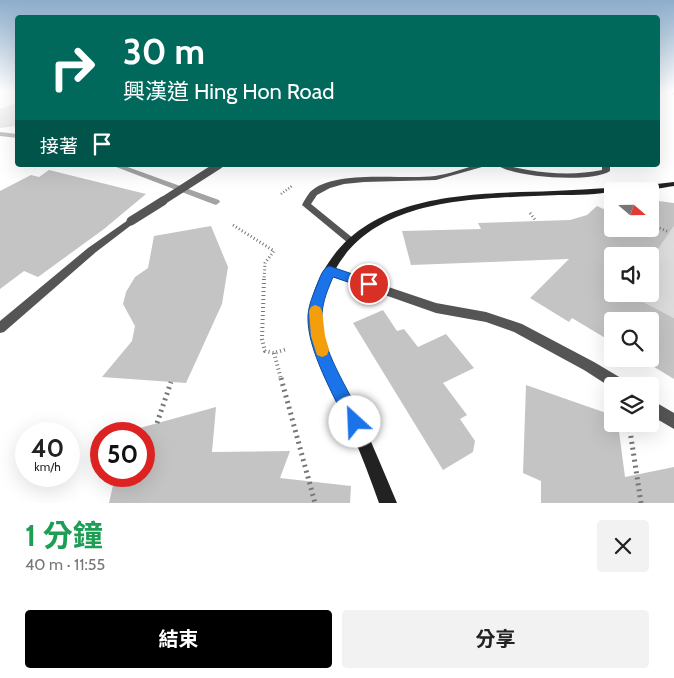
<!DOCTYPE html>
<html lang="zh-TW">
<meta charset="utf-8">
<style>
body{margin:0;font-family:Cabin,"Noto Sans TC",sans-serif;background:#f2f2f2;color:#222;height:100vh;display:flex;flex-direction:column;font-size:19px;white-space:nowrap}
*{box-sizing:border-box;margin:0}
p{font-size:16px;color:#767676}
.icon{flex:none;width:28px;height:28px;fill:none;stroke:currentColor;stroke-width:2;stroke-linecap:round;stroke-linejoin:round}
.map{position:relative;height:503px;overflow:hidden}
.details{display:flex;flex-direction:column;background:#fff;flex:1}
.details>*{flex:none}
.banner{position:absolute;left:15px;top:15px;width:645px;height:152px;border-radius:5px;box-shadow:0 5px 20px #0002;background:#00695c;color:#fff;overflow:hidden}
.needle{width:32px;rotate:110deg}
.controls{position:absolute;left:604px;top:182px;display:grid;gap:10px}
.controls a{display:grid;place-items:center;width:55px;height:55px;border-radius:5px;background:#fff;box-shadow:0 5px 20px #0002;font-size:25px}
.speed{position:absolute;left:15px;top:422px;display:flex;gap:10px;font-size:25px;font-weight:700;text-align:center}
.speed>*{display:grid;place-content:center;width:65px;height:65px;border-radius:50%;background:#fff;box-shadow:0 5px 20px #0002;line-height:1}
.speed small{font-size:12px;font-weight:400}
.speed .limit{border:8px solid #d22;background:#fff;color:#111}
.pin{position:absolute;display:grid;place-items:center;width:42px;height:42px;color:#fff;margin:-21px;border:2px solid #fff;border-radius:50%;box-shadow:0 1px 5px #0007}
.me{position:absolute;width:55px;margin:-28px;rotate:335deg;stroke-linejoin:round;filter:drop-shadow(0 0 4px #0008)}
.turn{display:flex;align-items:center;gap:18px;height:105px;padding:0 25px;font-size:22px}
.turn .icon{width:65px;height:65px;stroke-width:2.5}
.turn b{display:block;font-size:35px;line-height:42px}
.then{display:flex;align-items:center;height:48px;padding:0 25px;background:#0003;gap:10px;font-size:19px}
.round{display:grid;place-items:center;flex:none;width:52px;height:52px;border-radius:5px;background:#f2f2f2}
.headline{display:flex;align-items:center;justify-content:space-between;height:85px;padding:0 25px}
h1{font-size:30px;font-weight:700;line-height:38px;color:#1e9e55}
.cta{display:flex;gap:10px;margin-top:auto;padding:10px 25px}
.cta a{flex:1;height:58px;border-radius:5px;background:#000;color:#fff;font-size:20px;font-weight:700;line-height:58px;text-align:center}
.cta a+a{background:#f2f2f2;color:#222}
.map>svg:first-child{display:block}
.green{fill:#dcdcdc}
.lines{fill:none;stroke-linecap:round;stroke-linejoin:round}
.stream{fill:#a3a3a3;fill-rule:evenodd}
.building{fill:#c4c4c4}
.path-far3{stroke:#777;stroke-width:2.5;stroke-dasharray:1 2;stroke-linecap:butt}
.path-far2{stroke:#777;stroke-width:3;stroke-dasharray:1 2.5;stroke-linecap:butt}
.path-far1{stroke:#777;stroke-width:4;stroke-dasharray:1 3;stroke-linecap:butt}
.path{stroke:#777;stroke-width:5;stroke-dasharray:2 4;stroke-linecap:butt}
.service{fill:#555;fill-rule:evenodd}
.minor{fill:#555;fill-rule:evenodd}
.secondary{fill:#222;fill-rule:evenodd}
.path-bridge{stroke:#777;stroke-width:5;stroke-dasharray:2 4;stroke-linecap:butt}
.service-bridge-far1{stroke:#555;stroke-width:8}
.service-bridge{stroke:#555;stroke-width:9}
.route{fill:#1a73e8;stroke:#114b97}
.slow{fill:#f59e0b}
</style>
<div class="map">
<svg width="674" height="503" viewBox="0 0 674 503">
<rect width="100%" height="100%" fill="#fff"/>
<path class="green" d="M 17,102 L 17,126 L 0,128 L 0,109 Z
M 674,226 L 674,318 L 628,294 L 650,294 L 650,261 Z"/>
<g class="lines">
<path class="stream" d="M 0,132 L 18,134 L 18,138 L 0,136 Z
M 111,165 L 122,165 L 219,200 L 220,202 L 216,205 L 213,204 Z"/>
</g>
<path class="building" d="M 49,170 L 146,194 L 104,229 L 38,277 L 24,271 L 0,289 L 0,191 L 31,175 L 39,177 Z
M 650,200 L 674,203 L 674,226 L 650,261 L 650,256 L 612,256 L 612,294 L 628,294 L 674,318 L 674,379 L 641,359 L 650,359 L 650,321 L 612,321 L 612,342 L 572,318 L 569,322 L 530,298 L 569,259 L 411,265 L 402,231 L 481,229 L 478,223 L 570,220 L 587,215 L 597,206 L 612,213 L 612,229 L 650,229 Z
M 211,226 L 228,267 L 222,304 L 186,383 L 102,377 L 132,341 L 135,326 L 123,304 L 126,292 L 135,277 L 148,268 L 154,236 Z
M 383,310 L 397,331 L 404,329 L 418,347 L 446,334 L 474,368 L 443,383 L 467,415 L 460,419 L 475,441 L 473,452 L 443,470 L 353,323 Z
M 526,385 L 612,415 L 612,424 L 618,424 L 625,477 L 674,467 L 674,503 L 541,503 L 541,481 L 523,473 Z
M 216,407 L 212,452 L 290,451 L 280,478 L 351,486 L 350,503 L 109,503 L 115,476 L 144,476 L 144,434 L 124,434 L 125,432 Z"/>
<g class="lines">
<path class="path-far3" d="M 281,194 L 292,186"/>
<path class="path-far2" d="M 530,213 L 536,221
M 650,218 L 654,213
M 650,224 L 669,232
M 233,225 L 274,251 L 265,263 L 264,280"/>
<path class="path-far1" d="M 264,279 L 262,339 L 265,351 L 274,353 L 287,349
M 274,353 L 281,379"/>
<path class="path" d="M 281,378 L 315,503
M 629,424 L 641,503"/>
<path class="service" d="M 476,165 L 489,165 L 436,180 L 364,182 L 344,184 L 330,188 L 317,195 L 311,204 L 354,239 L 356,241 L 351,244 L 348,243 L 302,205 C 304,201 307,196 310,192 C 334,169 403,180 435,176 C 449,174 462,169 476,165 Z
M 497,165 C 508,165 517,168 528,170 C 552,174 578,175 602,170 L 602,165 L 610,165 L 610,171 C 592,183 515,178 497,165 Z
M 131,218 L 136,221 L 134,223 L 96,252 L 4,332 L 0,333 L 0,321 L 88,248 Z"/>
<path class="minor" d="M 329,267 L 436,303 L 486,312 L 522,324 L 594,362 L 626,381 L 628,386 L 612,386 L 612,388 L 584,370 L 514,332 L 486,322 L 436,313 L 325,274 L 324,271 L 325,268 Z
M 650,399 L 674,413 L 674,429 L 650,415 Z"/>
<path class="secondary" d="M 670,91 L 674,91 L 674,95 L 672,94 Z
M 674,182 L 674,186 C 660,188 646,191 633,191 C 627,191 619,190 614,191 C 599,195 576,195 559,195 C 483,199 375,194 334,272 C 323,292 319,311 323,333 C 330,365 348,391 361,420 C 374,447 385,475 397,503 L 379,503 C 370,478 361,453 350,429 C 336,398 316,366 311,331 C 307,308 313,289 324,270 C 369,191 474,194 553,191 C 594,189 634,187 674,182 Z"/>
<path class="path-bridge" d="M 157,423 L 171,382"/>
<path class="service-bridge-far1" d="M 161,202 L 219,165"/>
<path class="service-bridge" d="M 131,221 L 163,201"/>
</g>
<linearGradient id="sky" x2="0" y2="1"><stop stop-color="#8cadcc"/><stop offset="0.57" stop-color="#fff"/><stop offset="1" stop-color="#fff" stop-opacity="0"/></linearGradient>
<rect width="674" height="161" fill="url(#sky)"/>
<path class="route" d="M 329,266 L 373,281 L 375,284 L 373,287 L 369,289 L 333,277 C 328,289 323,300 322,314 C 319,349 350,390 363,422 L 361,428 L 355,430 L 349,428 C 335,397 306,349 308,315 C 309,304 313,295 317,285 C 320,278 322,269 329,266 Z"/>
<path class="slow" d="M 315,305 L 320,307 L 322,311 L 325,336 L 329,350 L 327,355 L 322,357 L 317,355 L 311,336 L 309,311 L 311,307 Z"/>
</svg>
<div class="controls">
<a><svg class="needle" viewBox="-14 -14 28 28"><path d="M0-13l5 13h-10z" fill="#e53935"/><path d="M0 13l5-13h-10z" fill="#767676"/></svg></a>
<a><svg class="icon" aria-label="sound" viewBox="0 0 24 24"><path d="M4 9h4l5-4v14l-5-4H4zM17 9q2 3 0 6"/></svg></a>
<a><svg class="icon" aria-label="search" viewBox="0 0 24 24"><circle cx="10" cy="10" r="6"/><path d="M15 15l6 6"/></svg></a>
<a><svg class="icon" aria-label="layers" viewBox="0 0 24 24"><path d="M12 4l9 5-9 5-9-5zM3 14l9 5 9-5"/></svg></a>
</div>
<div class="speed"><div>40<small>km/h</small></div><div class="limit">50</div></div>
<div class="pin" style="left:369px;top:284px;background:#d93025"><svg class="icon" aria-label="arrive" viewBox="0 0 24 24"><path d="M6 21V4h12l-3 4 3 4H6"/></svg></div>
<svg class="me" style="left:355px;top:422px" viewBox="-20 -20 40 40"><circle r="19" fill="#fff"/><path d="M0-13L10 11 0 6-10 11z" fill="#1a73e8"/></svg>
<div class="banner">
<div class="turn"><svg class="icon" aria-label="right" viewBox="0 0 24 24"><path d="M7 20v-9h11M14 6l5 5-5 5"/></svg><div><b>30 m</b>興漢道 Hing Hon Road</div></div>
<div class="then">接著<svg class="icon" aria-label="arrive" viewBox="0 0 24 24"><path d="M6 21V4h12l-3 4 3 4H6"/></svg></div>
</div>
</div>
<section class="details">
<div class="headline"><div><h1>1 分鐘</h1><p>40 m · 11:55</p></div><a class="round"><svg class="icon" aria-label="close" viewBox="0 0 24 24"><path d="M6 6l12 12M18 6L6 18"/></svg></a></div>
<div class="cta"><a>結束</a><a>分享</a></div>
</section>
